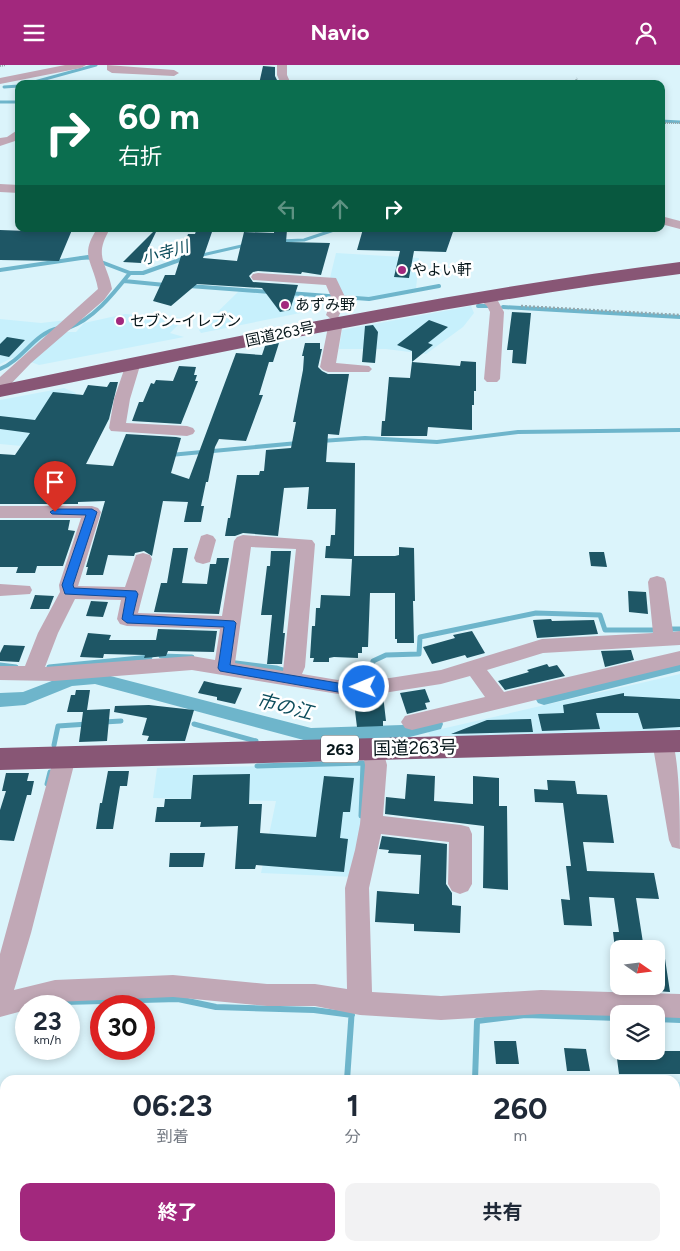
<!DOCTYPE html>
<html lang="ja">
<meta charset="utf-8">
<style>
body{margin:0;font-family:Figtree,"Noto Sans JP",sans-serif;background:#f2f2f3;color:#1f2937;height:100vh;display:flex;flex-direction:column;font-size:19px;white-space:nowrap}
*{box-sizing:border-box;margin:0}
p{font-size:16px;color:#747a83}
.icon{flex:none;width:28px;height:28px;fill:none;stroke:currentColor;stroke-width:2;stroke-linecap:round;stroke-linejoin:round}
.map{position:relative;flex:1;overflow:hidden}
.drawer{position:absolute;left:0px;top:1010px;width:680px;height:176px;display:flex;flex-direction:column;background:#fff;border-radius:15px 15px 0 0;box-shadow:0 2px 8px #0003}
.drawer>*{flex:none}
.hud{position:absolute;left:15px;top:15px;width:650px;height:152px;border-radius:10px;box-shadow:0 2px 8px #0003;background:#0b6e4f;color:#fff;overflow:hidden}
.needle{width:32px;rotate:104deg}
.fabs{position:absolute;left:610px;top:875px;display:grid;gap:10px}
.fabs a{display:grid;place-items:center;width:55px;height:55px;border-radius:10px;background:#fff;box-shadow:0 2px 8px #0003;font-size:25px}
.speed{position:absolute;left:15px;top:930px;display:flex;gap:10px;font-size:25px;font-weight:700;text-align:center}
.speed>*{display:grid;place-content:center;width:65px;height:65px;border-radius:50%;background:#fff;box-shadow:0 2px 8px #0003;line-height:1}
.speed small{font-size:12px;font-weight:400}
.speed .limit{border:8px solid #d22;background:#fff;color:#111}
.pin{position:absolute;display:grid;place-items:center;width:42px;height:42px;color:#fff;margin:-51px -21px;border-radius:50% 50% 50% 0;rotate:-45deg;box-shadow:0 0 5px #0007}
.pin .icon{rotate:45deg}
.me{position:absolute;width:55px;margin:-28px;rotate:269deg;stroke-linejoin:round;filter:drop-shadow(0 0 4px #0008)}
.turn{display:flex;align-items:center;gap:18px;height:105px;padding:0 20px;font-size:22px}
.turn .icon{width:65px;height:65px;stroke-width:2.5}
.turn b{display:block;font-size:35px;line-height:42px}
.lanes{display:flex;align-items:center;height:48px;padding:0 20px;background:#0003;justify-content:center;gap:25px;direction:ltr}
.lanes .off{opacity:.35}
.eta{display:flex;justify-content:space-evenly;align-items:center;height:85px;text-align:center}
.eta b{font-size:30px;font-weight:700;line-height:35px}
.button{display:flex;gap:10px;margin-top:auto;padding:10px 20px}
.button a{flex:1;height:58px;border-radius:10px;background:#a2287d;color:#fff;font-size:20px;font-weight:700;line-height:58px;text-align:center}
.button a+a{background:#f2f2f3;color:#1f2937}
header{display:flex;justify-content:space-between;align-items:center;height:65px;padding:0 20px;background:#a2287d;color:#fff;font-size:22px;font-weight:700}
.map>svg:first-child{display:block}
.built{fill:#c7f0fc}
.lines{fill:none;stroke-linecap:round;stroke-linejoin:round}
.stream-far3{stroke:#6eb5cb;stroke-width:3}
.stream-far2{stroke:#6eb5cb;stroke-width:4}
.stream-far1{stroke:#6eb5cb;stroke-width:5}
.stream{stroke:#6eb5cb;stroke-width:6}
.canal{fill:#6eb5cb;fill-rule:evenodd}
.building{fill:#1e5665}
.path-far1{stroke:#92a8ae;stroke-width:2;stroke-dasharray:1 1;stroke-linecap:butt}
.path{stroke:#92a8ae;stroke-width:2.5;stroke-dasharray:2 2;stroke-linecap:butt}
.minor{fill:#c1a8b6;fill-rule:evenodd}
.highway{fill:#885675;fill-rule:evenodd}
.route{fill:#1a73e8;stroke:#114b97}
.poi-dot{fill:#a2287d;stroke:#fff;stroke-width:2}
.labels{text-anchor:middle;stroke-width:5;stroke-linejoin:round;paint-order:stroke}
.far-poi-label{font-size:15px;fill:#06161a;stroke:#fff;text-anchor:start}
.far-street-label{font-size:15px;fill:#06161a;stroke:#fff}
.far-water-label{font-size:16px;font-style:italic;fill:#0c4c5b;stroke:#fff}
.shield{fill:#fff;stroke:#515c5f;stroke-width:1}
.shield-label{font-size:16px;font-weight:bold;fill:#06161a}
.street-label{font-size:18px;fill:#06161a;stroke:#fff}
.water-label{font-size:19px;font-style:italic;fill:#0c4c5b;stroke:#fff}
</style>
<header><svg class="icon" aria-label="menu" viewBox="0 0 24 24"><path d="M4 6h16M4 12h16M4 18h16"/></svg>Navio<svg class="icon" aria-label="person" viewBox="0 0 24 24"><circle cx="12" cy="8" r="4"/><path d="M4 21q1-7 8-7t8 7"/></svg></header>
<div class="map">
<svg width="680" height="1186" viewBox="0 0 680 1186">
<rect width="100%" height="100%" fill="#dbf4fb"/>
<path class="built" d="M 336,188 L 419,193 L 416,224 L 368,233 L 337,232 L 329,217 Z
M 240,225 L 306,230 L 315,245 L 201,268 L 199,265 Z
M 471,241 L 474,248 L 463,262 L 426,289 L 386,284 L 339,284 L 342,265 Z
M 125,249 L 185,253 L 170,268 L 184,272 L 39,300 L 31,297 L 64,267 L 76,267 L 84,258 Z
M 0,254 L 41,258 L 67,255 L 22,293 L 12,293 L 0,299 Z
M 64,323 L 76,328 L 61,350 L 65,385 L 0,379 L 0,335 Z
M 680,609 L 680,667 L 431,673 L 428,667 Z
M 369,699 L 355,812 L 261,808 L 276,736 L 153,733 L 157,703 Z
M 675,1017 L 680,1017 L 680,1186 L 643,1186 L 643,1181 L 675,1181 Z"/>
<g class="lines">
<path class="stream-far3" d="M 27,19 L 96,0
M 4,22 L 19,21
M 0,37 L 19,37
M 661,56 L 680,57
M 279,176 L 304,175 L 337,164
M 198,191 L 246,180
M 80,193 L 91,193"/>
<path class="stream-far2" d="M 0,205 L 88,192 L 130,208 L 143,208 L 185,193
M 124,216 L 165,220
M 189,221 L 270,227
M 288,228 L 369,234 L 439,221
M 478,241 L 488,241
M 503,242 L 680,252
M 68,263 C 93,255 114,228 130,208
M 0,304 C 23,295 34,268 59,263
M 321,376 L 365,373 L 437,377 L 518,367 L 680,365
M 170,390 L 298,378"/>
<path class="stream-far1" d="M 668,564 L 680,564
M 161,591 L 192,592
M 228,597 L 276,603 L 289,607
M 0,600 L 16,602
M 49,602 L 150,592
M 341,616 L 371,609 L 373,596 L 386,590 L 419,589 L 420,572 L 536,548 L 600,550 L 605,565 L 660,565
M 104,657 L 121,656
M 194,659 L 256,676
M 54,680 L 58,661 L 88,659
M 257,701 L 363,698 L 361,751
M 47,719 L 50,707"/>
<path class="stream" d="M 64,937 L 178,934 L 216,942 L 314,945 L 352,950
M 656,954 L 680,955
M 347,1015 L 352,943
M 475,1015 L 477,956 L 525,950 L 619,953
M 342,1181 L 342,1186
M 493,1181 L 494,1186"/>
<path class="canal" d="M 680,594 L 680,606 L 544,640 L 538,638 L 535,633 L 538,628 L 544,626 Z
M 95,607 L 311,663 L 402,660 L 434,652 L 441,654 L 443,659 L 441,664 L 402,674 L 311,677 L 95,619 L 72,621 L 25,640 L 0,642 L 0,628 L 23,627 L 70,609 Z"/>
</g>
<path class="building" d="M 263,1 L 275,2 L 275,11 L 279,19 L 259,19 Z
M 30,164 L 72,165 L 59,196 L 0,195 L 0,165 L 28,166 Z
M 363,164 L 454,164 L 446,187 L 414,186 L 409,213 L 394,212 L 400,186 L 357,185 Z
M 274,165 L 287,165 L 286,177 L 330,178 L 321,210 L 302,207 L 301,209 L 258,206 L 253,207 L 249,211 L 253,217 L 298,220 L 290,245 L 280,247 L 262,223 L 197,219 L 171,241 L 153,236 L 165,210 L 175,210 L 188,169 L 195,169 L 196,166 L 212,167 L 203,193 L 237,196 L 244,167 L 274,168 Z
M 154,166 L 156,167 L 141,198 L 123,197 Z
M 512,247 L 531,248 L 526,299 L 512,298 L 513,285 L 507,285 Z
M 429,255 L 448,262 L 428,278 L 433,280 L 412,297 L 412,286 L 397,280 Z
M 373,260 L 378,267 L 375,298 L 362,297 L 365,261 Z
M 7,272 L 25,275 L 9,292 L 0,290 L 0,279 Z
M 279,278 L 273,297 L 269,297 L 259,330 L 263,330 L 246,376 L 219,374 L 215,382 L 208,417 L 206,417 L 201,441 L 204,441 L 201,457 L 184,457 L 188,437 L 163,436 L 152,491 L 144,486 L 135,488 L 134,491 L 108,490 L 103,510 L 86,510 L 88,502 L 86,502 L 105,436 L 78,437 L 78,439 L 0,439 L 0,389 L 15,390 L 30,368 L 0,364 L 0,351 L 35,355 L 53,327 L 83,330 L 88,320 L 107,322 L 110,317 L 118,317 L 109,354 L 86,399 L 113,401 L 126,369 L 176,372 L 181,373 L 171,408 L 189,414 L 236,288 L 262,290 L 265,281 Z
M 305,278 L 320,278 L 320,284 L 322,284 L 318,302 L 322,306 L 328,309 L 349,309 L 339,370 L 328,369 L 326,397 L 355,398 L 354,491 L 395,491 L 399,490 L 399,482 L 414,483 L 415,536 L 413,536 L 414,578 L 397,578 L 397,574 L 395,574 L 395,528 L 370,528 L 368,582 L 362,582 L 362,588 L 358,588 L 358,593 L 334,592 L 329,593 L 329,597 L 313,597 L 314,593 L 310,593 L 312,561 L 315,561 L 316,543 L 320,543 L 321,530 L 350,531 L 352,494 L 325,493 L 326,481 L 330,481 L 331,470 L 335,470 L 336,444 L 307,444 L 309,422 L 284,423 L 278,471 L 243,468 L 235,471 L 225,471 L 228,453 L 230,453 L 237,410 L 259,410 L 260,406 L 264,406 L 266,385 L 291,383 L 296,357 L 293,357 L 303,305 L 304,291 L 302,291 Z
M 461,296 L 476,297 L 476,326 L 474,326 L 474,340 L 472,340 L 472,365 L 428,362 L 427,371 L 381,371 L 382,356 L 385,356 L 389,312 L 410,313 L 412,297 L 460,301 Z
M 179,301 L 196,302 L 194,310 L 197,310 L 195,316 L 198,316 L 181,359 L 132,356 L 139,337 L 143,337 L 151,318 L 154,319 L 156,315 L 173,316 Z
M 0,455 L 70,455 L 68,465 L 75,466 L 63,501 L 37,501 L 35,508 L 16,508 L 18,502 L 0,502 Z
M 173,483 L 188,483 L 182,518 L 207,519 L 210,499 L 216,499 L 217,493 L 229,493 L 219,549 L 154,547 L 161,518 L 167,518 Z
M 271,486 L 291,486 L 283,568 L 285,568 L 282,599 L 267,599 L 272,550 L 261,550 L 267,501 L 270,501 Z
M 589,487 L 604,487 L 607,502 L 591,501 Z
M 628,526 L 646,527 L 648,549 L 629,547 Z
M 35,530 L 54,531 L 49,544 L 30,544 Z
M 91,536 L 108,537 L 103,552 L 86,551 Z
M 551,554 L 552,556 L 594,555 L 598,569 L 537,573 L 533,555 Z
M 158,564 L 217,566 L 214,587 L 168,586 L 166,591 L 144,593 L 145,590 L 104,589 L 103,593 L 80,592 L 88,568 L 111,570 L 109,575 L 156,575 Z
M 472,566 L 485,588 L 467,593 L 465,590 L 432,599 L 423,582 L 455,573 L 453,570 Z
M 4,580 L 25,581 L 19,597 L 0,596 L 0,588 Z
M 631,585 L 634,595 L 605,602 L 601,586 Z
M 547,599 L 549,602 L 557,600 L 565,611 L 505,625 L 498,616 L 529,607 L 527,605 Z
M 204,616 L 217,619 L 242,623 L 235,639 L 217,635 L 217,632 L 198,628 Z
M 425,624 L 430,637 L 425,638 L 427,644 L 407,649 L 400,628 Z
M 76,625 L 90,625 L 87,645 L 110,644 L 107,676 L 79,677 L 83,647 L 67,647 L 71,630 L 75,630 Z
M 624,628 L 624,631 L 680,634 L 680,662 L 643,664 L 638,648 L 596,648 L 600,664 L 542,666 L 538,649 L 564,648 L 563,640 Z
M 383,630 L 386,656 L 383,656 L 383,661 L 357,662 L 354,638 L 363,638 L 362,631 Z
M 149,640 L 194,645 L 185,676 L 147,676 L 149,671 L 142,670 L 147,653 L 114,647 L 115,641 Z
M 531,654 L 533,667 L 451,669 L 487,655 Z
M 108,706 L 129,706 L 127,721 L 120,721 L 113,764 L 96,764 L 100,738 L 102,738 Z
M 6,708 L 29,708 L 27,716 L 34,716 L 31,730 L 27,730 L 14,776 L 0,775 L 0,745 L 6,726 L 2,726 Z
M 250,709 L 249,739 L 262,739 L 260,768 L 316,772 L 324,711 L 354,713 L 350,747 L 343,747 L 340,773 L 348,774 L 344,807 L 256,800 L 255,804 L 235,804 L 238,761 L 200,762 L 201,757 L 155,757 L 157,742 L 164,742 L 165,734 L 191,734 L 193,710 Z
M 407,709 L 435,711 L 434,736 L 473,739 L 473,711 L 499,713 L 499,741 L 507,741 L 508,825 L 483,823 L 484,761 L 385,749 L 386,732 L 405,734 Z
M 547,715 L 575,716 L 577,729 L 607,730 L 614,778 L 583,777 L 587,806 L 654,808 L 659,834 L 636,833 L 644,884 L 615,884 L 613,867 L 619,867 L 614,833 L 589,832 L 592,861 L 564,860 L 561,834 L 570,835 L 566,801 L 571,801 L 563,738 L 535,737 L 534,724 L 548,725 Z
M 382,771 L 447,779 L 446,819 L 452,828 L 452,840 L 461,841 L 460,868 L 414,866 L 414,859 L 375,857 L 377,826 L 419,829 L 421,790 L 388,788 L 389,785 L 379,784 Z
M 170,788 L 205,788 L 203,802 L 169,802 Z
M 656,887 L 664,887 L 670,927 L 656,926 Z
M 494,976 L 516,976 L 519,999 L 496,999 Z
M 564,983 L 586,984 L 590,1006 L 567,1006 Z
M 616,986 L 680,986 L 680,1009 L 619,1009 Z"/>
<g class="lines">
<path class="path-far1" d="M 0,1 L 6,0
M 575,19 L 577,13
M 661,58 L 680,58"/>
<path class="path" d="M 521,241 L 680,250"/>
<path class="minor" d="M 65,0 L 86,0 L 81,3 L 0,19 L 0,13 Z
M 107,0 L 174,5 L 179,8 L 174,11 L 112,8 L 107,5 Z
M 277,0 L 287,0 L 287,10 L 291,19 L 281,19 L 277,10 Z
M 19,64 L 19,73 L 15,76 L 0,81 L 0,73 L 7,72 Z
M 0,119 L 19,120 L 19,128 L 0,127 Z
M 661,151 L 680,156 L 680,164 L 661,159 Z
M 97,164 L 110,164 C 93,192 107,197 112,224 L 104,235 L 31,298 L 6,324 L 0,326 L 0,312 L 98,224 C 93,196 79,191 97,164 Z
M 258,208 L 336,213 L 346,234 L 338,253 L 343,257 L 336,298 L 369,301 L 372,304 L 369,307 L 328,307 L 323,305 L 320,302 L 329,257 L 331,254 L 326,250 L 332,234 L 326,220 L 253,215 L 251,212 L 253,209 Z
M 483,227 L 488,228 L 498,236 L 504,247 L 500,314 L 497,317 L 487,317 L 484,314 L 490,247 L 487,241 L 476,231 L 478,228 Z
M 132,294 L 137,296 L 139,304 L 130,334 L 126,358 L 187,361 L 193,363 L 195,366 L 193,369 L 187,371 L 111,366 L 109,363 L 114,334 L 127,296 Z
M 0,441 L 92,441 L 98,443 L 101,447 L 78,521 L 125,522 L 136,490 L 143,488 L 150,490 L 152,494 L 138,548 L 222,551 L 234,476 L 237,472 L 243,470 L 312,475 L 315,479 L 305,602 L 302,609 L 338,615 L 377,615 L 441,605 L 542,574 L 653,568 L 648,517 L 650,513 L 657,511 L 664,513 L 666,517 L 673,567 L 680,566 L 680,580 L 543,588 L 487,605 L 504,627 L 680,586 L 680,600 L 412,665 L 405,663 L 401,657 L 405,651 L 485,632 L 470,611 L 441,619 L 377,629 L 338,629 L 192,605 L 54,616 L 0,615 L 0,601 L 25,601 L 38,568 L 60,527 L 59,520 L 81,453 L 0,453 ZM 251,482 L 296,484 L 283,606 L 235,598 ZM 75,534 L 121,535 L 117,554 L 120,559 L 127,561 L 220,564 L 215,595 L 192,591 L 45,602 L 58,568 Z
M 207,469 L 213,471 L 216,475 L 210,497 L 203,499 L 196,497 L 194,493 L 201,471 Z
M 0,519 L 30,521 L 32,525 L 30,529 L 0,531 Z
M 663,668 L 671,670 C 680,697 680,753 680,784 L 672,782 L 669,775 L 652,676 L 655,670 Z
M 373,676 L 381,678 L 387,700 L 383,751 L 461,760 L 469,762 L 472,769 L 472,819 L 468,826 L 460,829 L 452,826 L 448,819 L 449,777 L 381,769 L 369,823 L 372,927 L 441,931 L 541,925 L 680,929 L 680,953 L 656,952 L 656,949 L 619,949 L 619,951 L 541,949 L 441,955 L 360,950 L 315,941 L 267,941 L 173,932 L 55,937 L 40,941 L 26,941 L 26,945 L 0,952 L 0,889 L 54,692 L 57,686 L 65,684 L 73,686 L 76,692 L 31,868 L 14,925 L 55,915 L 173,910 L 267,919 L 315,919 L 347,924 L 345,823 L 355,785 L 360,759 L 365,700 L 362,684 L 365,678 Z"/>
<path class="highway" d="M 680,197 L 680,209 C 451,238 226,286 0,332 L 0,320 C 226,273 451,226 680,197 Z
M 680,665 L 680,687 L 0,705 L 0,683 Z"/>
</g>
<path class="route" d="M 55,444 L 92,444 L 97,447 L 73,520 L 74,523 L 136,526 L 138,529 L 133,550 L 234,556 L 236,558 L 230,600 L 338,618 L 368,619 L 370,622 L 368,625 L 338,627 L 220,606 L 218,603 L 224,562 L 127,558 L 122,554 L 126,532 L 65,529 L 62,520 L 86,450 L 52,449 L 50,447 Z"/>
<g class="poi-dot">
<circle cx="402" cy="205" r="5"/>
<circle cx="285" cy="240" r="5"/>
<circle cx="120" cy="256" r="5"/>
</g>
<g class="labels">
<g class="far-poi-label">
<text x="412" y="210">やよい軒</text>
<text x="295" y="245">あずみ野</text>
<text x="130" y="261">セブン-イレブン</text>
</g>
<g class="far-street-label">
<text transform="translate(280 269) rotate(-12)" y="5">国道263号</text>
</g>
<g class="far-water-label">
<text transform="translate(165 187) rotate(-16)" y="6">小寺川</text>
</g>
<rect class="shield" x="321" y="670.5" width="38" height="27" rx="4"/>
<g class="shield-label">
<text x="340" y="690">263</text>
</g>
<g class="street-label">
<text transform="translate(415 683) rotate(-1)" y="6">国道263号</text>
</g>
<g class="water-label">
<text transform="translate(285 641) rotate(14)" y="7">市の江</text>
</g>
</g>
</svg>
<div class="fabs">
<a><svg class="needle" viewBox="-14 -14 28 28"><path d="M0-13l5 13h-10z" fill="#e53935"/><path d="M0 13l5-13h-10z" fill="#747a83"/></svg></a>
<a><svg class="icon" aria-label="layers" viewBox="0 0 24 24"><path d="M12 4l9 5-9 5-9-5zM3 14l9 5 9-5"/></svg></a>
</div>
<div class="speed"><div>23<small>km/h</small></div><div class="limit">30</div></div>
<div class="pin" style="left:55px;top:447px;background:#d93025"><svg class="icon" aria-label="arrive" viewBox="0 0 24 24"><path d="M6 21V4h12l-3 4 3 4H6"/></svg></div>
<svg class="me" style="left:364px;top:622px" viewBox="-20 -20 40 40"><circle r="17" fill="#1a73e8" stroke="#fff" stroke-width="3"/><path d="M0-11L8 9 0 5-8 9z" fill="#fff"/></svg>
<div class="hud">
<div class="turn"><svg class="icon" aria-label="right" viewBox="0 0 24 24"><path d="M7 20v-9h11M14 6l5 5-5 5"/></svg><div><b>60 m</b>右折</div></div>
<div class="lanes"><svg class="icon off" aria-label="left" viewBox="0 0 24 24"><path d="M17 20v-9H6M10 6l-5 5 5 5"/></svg><svg class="icon off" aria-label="ahead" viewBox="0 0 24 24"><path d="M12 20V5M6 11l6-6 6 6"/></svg><svg class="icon" aria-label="right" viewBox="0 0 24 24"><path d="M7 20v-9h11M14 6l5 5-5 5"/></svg></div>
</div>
<section class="drawer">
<div class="eta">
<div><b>06:23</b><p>到着</p></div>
<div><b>1</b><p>分</p></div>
<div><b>260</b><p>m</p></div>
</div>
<div class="button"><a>終了</a><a>共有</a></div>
</section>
</div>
